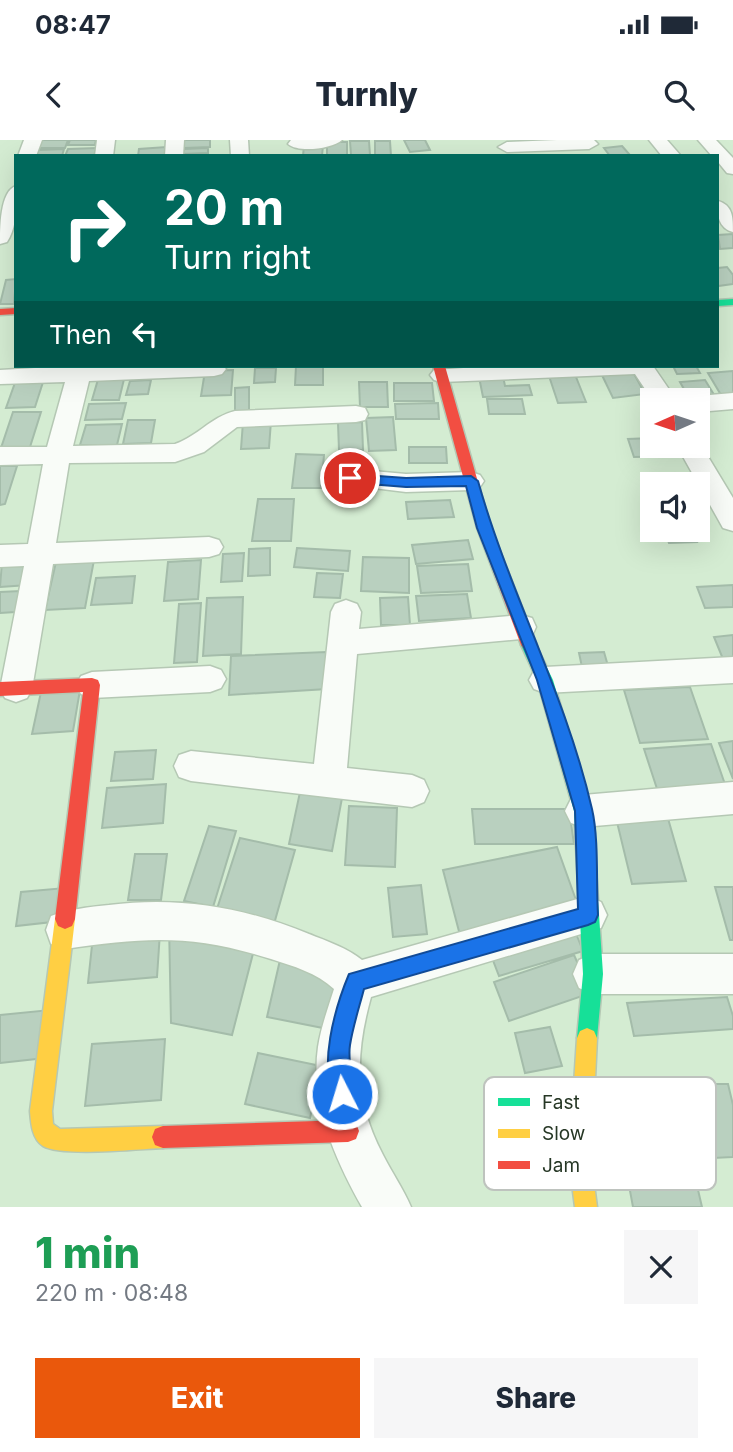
<!DOCTYPE html>
<meta charset="utf-8">
<style>
body{margin:0;font-family:Inter,sans-serif;background:#f6f6f7;color:#1f2937;height:100vh;display:flex;flex-direction:column;font-size:26px;white-space:nowrap}
*{box-sizing:border-box;margin:0}
p{font-size:23px;color:#747a83}
.icon{flex:none;width:38px;height:38px;fill:none;stroke:currentColor;stroke-width:2;stroke-linecap:round;stroke-linejoin:round}
.map{position:relative;height:1067px;overflow:hidden}
.details{display:flex;flex-direction:column;background:#fff;flex:1}
.details>*{flex:none}
.hud{position:absolute;left:14px;top:14px;width:705px;height:214px;border-radius:0px;box-shadow:0 7px 28px #0002;background:#00695c;color:#fff;overflow:hidden}
.needle{width:46px;rotate:267deg}
.tools{position:absolute;left:640px;top:248px;display:grid;gap:14px}
.tools a{display:grid;place-items:center;width:70px;height:70px;border-radius:0px;background:#fff;box-shadow:0 7px 28px #0002;font-size:35px}
.pin{position:absolute;display:grid;place-items:center;width:60px;height:60px;color:#fff;margin:-30px;border:4px solid #fff;border-radius:50%;box-shadow:0 2px 7px #0007}
.me{position:absolute;width:77px;margin:-38px;rotate:355deg;stroke-linejoin:round;filter:drop-shadow(0 0 5px #0008)}
.turn{display:flex;align-items:center;gap:24px;height:147px;padding:0 35px;font-size:32px}
.turn .icon{width:91px;height:91px;stroke-width:2.5}
.turn b{display:block;font-size:49px;line-height:60px}
.then{display:flex;align-items:center;height:66px;padding:0 35px;background:#0003;gap:14px;font-size:26px}
.round{display:grid;place-items:center;flex:none;width:74px;height:74px;border-radius:0px;background:#f6f6f7}
.summary{display:flex;align-items:center;justify-content:space-between;height:119px;padding:0 35px}
h1{font-size:42px;font-weight:800;line-height:52px;color:#1e9e55}
.action{display:flex;gap:14px;margin-top:auto;padding:14px 35px}
.action a{flex:1;height:80px;border-radius:0px;background:#ea580c;color:#fff;font-size:28px;font-weight:800;line-height:80px;text-align:center}
.action a+a{background:#f6f6f7;color:#1f2937}
.status{display:flex;justify-content:space-between;align-items:center;height:49px;padding:0 35px;background:#fff;direction:ltr}
.status svg{height:19px;fill:currentColor}
header{display:flex;justify-content:space-between;align-items:center;height:91px;padding:0 35px;background:#fff;font-size:32px;font-weight:800}
.map>svg:first-child{display:block}
.building{fill:#b9d0bf;stroke:#a4bcaa;stroke-width:2}
.lines{fill:none;stroke-linecap:round;stroke-linejoin:round}
.street-casing{stroke:#b5c8b4;stroke-width:3}
.fast-casing{stroke:#b5c8b4;stroke-width:3}
.slow-casing{stroke:#b5c8b4;stroke-width:3}
.jam-casing{stroke:#b5c8b4;stroke-width:3}
.street{fill:#f9fcf8;fill-rule:evenodd}
.fast{fill:#16e098;fill-rule:evenodd}
.slow{fill:#ffcf43;fill-rule:evenodd}
.jam{fill:#f24e42;fill-rule:evenodd}
.route{fill:#1a73e8;stroke:#114b97;stroke-width:2}
.key{fill:#fff;stroke:#bec3be;stroke-width:2}
.key-label{font-size:19px;fill:#263725}
</style>
<div class="status"><b>08:47</b><svg viewBox="0 0 49 12"><path d="M0 12V9h3v3zM5 12V6h3v6zM10 12V3h3v9zM15 12V0h3v12zM26 1h20v11H26zM47 4h2v5h-2z"/></svg></div>
<header><svg class="icon" aria-label="back" viewBox="0 0 24 24"><path d="M15 5l-7 7 7 7"/></svg>Turnly<svg class="icon" aria-label="search" viewBox="0 0 24 24"><circle cx="10" cy="10" r="6"/><path d="M15 15l6 6"/></svg></header>
<div class="map">
<svg width="733" height="1067" viewBox="0 0 733 1067">
<rect width="100%" height="100%" fill="#d4ecd2"/>
<path class="building" d="M 42,0 L 68,0 L 65,8 L 38,8 Z
M 70,0 L 96,0 L 95,5 L 68,5 Z
M 184,0 L 210,0 L 210,7 L 184,8 Z
M 404,0 L 425,0 L 430,10 L 410,12 Z
M 350,1 L 369,1 L 370,15 L 351,15 Z
M 375,1 L 390,1 L 391,16 L 375,16 Z
M 327,2 L 347,2 L 347,16 L 327,16 Z
M 304,5 L 323,5 L 322,16 L 303,16 Z
M 622,6 L 630,15 L 610,16 L 604,8 Z
M 166,7 L 165,16 L 138,16 L 139,9 Z
M 97,8 L 94,16 L 65,16 L 68,9 Z
M 208,8 L 208,13 L 183,14 L 183,9 Z
M 64,9 L 62,16 L 36,16 L 38,10 Z
M 733,94 L 733,108 L 720,109 L 718,95 Z
M 727,127 L 733,135 L 733,144 L 718,146 L 718,128 Z
M 16,139 L 14,164 L 0,164 L 6,140 Z
M 296,226 L 323,226 L 323,245 L 295,245 Z
M 673,226 L 696,226 L 700,233 L 677,234 Z
M 255,228 L 276,228 L 275,242 L 254,243 Z
M 631,228 L 645,254 L 613,258 L 600,231 Z
M 233,230 L 231,255 L 201,256 L 205,231 Z
M 733,231 L 733,255 L 721,255 L 708,233 Z
M 574,232 L 586,262 L 558,263 L 548,233 Z
M 125,235 L 119,260 L 92,260 L 99,236 Z
M 503,236 L 505,246 L 529,245 L 532,255 L 483,257 L 479,237 Z
M 44,239 L 35,267 L 6,268 L 16,240 Z
M 151,240 L 148,254 L 126,255 L 130,241 Z
M 705,240 L 716,258 L 690,260 L 680,242 Z
M 359,242 L 387,242 L 388,267 L 360,267 Z
M 394,243 L 432,243 L 434,261 L 394,261 Z
M 249,247 L 249,274 L 235,274 L 235,248 Z
M 487,259 L 522,259 L 525,274 L 489,274 Z
M 126,263 L 122,279 L 85,280 L 89,264 Z
M 438,263 L 439,279 L 396,279 L 395,264 Z
M 13,272 L 41,272 L 30,307 L 1,308 Z
M 393,277 L 396,310 L 369,311 L 366,278 Z
M 128,280 L 155,280 L 151,303 L 123,304 Z
M 271,281 L 269,308 L 241,309 L 243,282 Z
M 362,282 L 363,310 L 339,310 L 338,283 Z
M 122,284 L 117,305 L 80,305 L 86,285 Z
M 653,298 L 653,306 L 675,306 L 679,316 L 634,317 L 628,299 Z
M 409,307 L 446,307 L 447,323 L 409,323 Z
M 296,314 L 324,315 L 321,348 L 292,348 Z
M 0,326 L 17,326 L 5,364 L 0,365 Z
M 258,359 L 294,359 L 291,401 L 252,401 Z
M 450,360 L 454,377 L 408,379 L 406,362 Z
M 664,390 L 693,390 L 697,402 L 669,403 Z
M 468,400 L 473,419 L 416,424 L 412,405 Z
M 270,408 L 270,435 L 248,436 L 249,409 Z
M 297,408 L 350,411 L 348,431 L 294,427 Z
M 244,413 L 242,441 L 221,442 L 223,414 Z
M 363,417 L 409,418 L 409,453 L 361,451 Z
M 94,420 L 85,468 L 45,470 L 56,422 Z
M 201,420 L 198,459 L 164,461 L 168,422 Z
M 34,421 L 28,445 L 0,447 L 2,422 Z
M 468,424 L 472,451 L 421,453 L 417,426 Z
M 317,433 L 343,434 L 340,458 L 314,457 Z
M 135,436 L 132,463 L 91,465 L 96,438 Z
M 733,445 L 733,467 L 705,468 L 697,447 Z
M 20,451 L 15,472 L 0,473 L 0,452 Z
M 467,454 L 471,478 L 419,481 L 416,456 Z
M 243,457 L 241,514 L 203,516 L 207,458 Z
M 408,457 L 410,485 L 381,485 L 380,458 Z
M 201,463 L 197,522 L 174,523 L 179,464 Z
M 733,495 L 733,524 L 725,524 L 714,497 Z
M 326,512 L 327,549 L 229,555 L 231,516 Z
M 604,512 L 608,526 L 582,527 L 579,513 Z
M 690,547 L 708,599 L 640,603 L 624,550 Z
M 80,550 L 73,591 L 32,594 L 41,552 Z
M 733,601 L 733,639 L 719,603 Z
M 711,604 L 728,653 L 660,658 L 644,609 Z
M 156,610 L 153,639 L 111,641 L 115,612 Z
M 166,644 L 163,683 L 102,688 L 107,648 Z
M 300,652 L 342,658 L 332,711 L 289,704 Z
M 349,666 L 397,668 L 395,727 L 345,725 Z
M 472,669 L 569,669 L 574,704 L 475,704 Z
M 667,675 L 686,741 L 632,744 L 616,678 Z
M 209,686 L 236,691 L 213,767 L 184,761 Z
M 240,698 L 295,710 L 272,791 L 214,778 Z
M 557,707 L 581,774 L 461,799 L 443,730 Z
M 135,714 L 167,714 L 161,760 L 128,760 Z
M 421,745 L 427,794 L 393,797 L 388,748 Z
M 715,747 L 733,747 L 733,800 L 730,800 Z
M 65,748 L 61,781 L 16,786 L 21,752 Z
M 169,784 L 257,798 L 232,895 L 171,883 Z
M 573,786 L 583,811 L 499,836 L 489,810 Z
M 160,792 L 157,837 L 88,843 L 93,796 Z
M 574,815 L 591,853 L 509,881 L 494,842 Z
M 280,820 L 339,831 L 328,889 L 267,877 Z
M 727,857 L 733,876 L 733,889 L 634,896 L 627,863 Z
M 50,870 L 45,918 L 0,923 L 0,875 Z
M 550,887 L 562,926 L 525,933 L 515,893 Z
M 165,899 L 161,960 L 85,966 L 92,904 Z
M 258,913 L 321,926 L 310,978 L 245,964 Z
M 696,944 L 728,944 L 733,965 L 733,1017 L 713,1018 Z
M 695,1037 L 702,1067 L 633,1067 L 628,1040 Z"/>
<g class="lines">
<defs>
<path id="street" d="M 24,0 L 42,0 L 36,16 L 18,16 Z
M 97,0 L 115,0 L 113,16 L 95,16 Z
M 166,0 L 184,0 L 183,16 L 165,16 Z
M 230,0 L 248,0 L 249,16 L 231,16 Z
M 291,0 L 342,0 C 332,9 298,13 288,4 Z
M 557,0 L 594,0 L 598,4 L 589,9 L 507,12 L 498,7 L 507,2 Z
M 649,0 L 667,0 L 681,16 L 662,16 Z
M 698,0 L 716,0 L 733,18 L 733,34 L 727,33 L 718,22 L 718,16 L 712,16 Z
M 16,46 C 16,65 18,85 7,102 L 0,104 C 0,88 0,51 16,46 Z
M 718,61 C 733,65 733,78 733,92 C 718,88 717,74 718,61 Z
M 70,226 L 223,226 L 226,229 L 222,234 L 214,236 L 89,241 L 73,306 L 175,304 C 198,296 211,277 235,271 L 356,266 L 365,268 L 368,274 L 365,280 L 356,282 L 237,287 L 204,312 L 175,322 L 69,323 L 56,403 L 209,397 L 219,400 L 223,407 L 219,414 L 209,417 L 53,424 L 32,549 L 27,558 L 16,562 L 5,558 L 0,549 L 24,426 L 0,427 L 0,405 L 28,404 L 43,324 L 0,325 L 0,307 L 47,307 L 65,242 L 0,244 L 0,230 Z
M 493,226 L 653,226 L 677,261 L 653,261 L 635,234 L 442,242 L 434,240 L 430,235 L 434,230 Z
M 733,253 L 733,269 L 698,272 L 698,261 L 688,261 L 698,256 Z
M 698,300 L 733,358 L 733,391 L 723,388 L 677,306 L 698,306 Z
M 350,329 L 406,334 L 471,332 L 480,335 L 484,341 L 480,347 L 471,350 L 406,352 L 341,344 L 337,338 L 341,332 Z
M 346,460 L 357,464 L 361,472 L 359,489 L 521,475 L 532,478 L 536,487 L 532,496 L 521,499 L 357,514 L 347,628 L 412,635 L 424,640 L 429,651 L 424,662 L 412,667 L 191,641 L 179,637 L 174,626 L 179,615 L 191,611 L 314,624 L 331,472 L 335,464 Z
M 733,517 L 733,543 L 545,553 L 534,549 L 529,540 L 534,531 L 545,527 Z
M 210,526 L 221,530 L 226,539 L 221,548 L 210,552 L 92,558 L 81,554 L 76,545 L 81,536 L 92,532 Z
M 733,642 L 733,674 L 583,687 L 571,683 L 565,671 L 571,659 L 583,655 Z
M 588,756 L 601,762 L 607,775 L 601,788 L 371,857 C 355,915 354,960 383,1015 C 392,1033 403,1048 411,1067 L 362,1067 C 335,1019 310,963 318,907 C 321,887 328,868 334,849 C 317,833 293,826 271,819 C 191,794 147,797 65,809 L 51,804 L 46,790 L 51,776 C 70,769 89,767 109,765 C 179,756 244,767 309,794 C 327,801 347,808 362,820 Z
M 593,814 L 733,814 L 733,854 L 593,854 L 579,848 L 573,834 L 579,820 Z"/>
<path id="fast" d="M 733,159 L 733,165 L 718,166 L 718,160 Z
M 529,499 L 534,501 L 553,540 L 592,671 L 603,834 L 597,898 L 594,905 L 587,908 L 580,905 L 577,898 L 583,834 L 574,671 L 537,540 L 521,505 L 524,501 Z"/>
<path id="slow" d="M 65,769 L 72,772 L 75,779 L 52,971 L 53,984 L 60,989 L 163,986 L 171,989 L 174,997 L 171,1005 L 163,1008 C 139,1009 61,1017 43,1006 C 32,999 31,983 30,971 L 55,779 L 58,772 Z
M 587,888 L 594,891 L 597,898 L 591,1021 L 597,1067 L 575,1067 L 569,1021 L 577,898 L 580,891 Z"/>
<path id="jam" d="M 16,168 L 16,174 L 0,175 L 0,169 Z
M 433,226 L 445,226 L 491,388 L 537,505 L 534,509 L 524,509 L 521,505 L 477,388 Z
M 92,538 L 98,540 L 100,545 L 75,779 L 72,786 L 65,789 L 58,786 L 55,779 L 83,552 L 0,556 L 0,542 Z
M 348,980 L 356,983 L 359,991 L 356,999 L 348,1002 L 163,1008 L 155,1005 L 152,997 L 155,989 L 163,986 Z"/>
</defs>
<use href="#street" class="street-casing"/>
<use href="#fast" class="fast-casing"/>
<use href="#slow" class="slow-casing"/>
<use href="#jam" class="jam-casing"/>
<use href="#street" class="street"/>
<use href="#fast" class="fast"/>
<use href="#slow" class="slow"/>
<use href="#jam" class="jam"/>
</g>
<path class="route" d="M 350,334 L 406,338 L 471,336 L 478,341 C 509,452 566,555 592,669 C 599,699 596,744 598,775 L 595,782 L 588,785 L 364,849 C 359,868 353,886 350,905 C 347,923 356,945 349,961 L 342,965 L 334,961 C 319,925 334,870 349,834 L 578,769 L 575,671 L 537,540 L 477,388 L 466,346 L 406,347 L 345,342 L 345,335 Z"/>
<rect x="484" y="937" width="232" height="113" rx="10" class="key"/>
<rect x="498" y="958" width="32" height="8" fill="#16e098"/>
<rect x="498" y="989" width="32" height="9" fill="#ffcf43"/>
<rect x="498" y="1021" width="32" height="8" fill="#f24e42"/>
<g class="key-label">
<text x="542" y="969">Fast</text>
<text x="542" y="1000">Slow</text>
<text x="542" y="1032">Jam</text>
</g>
</svg>
<div class="tools">
<a><svg class="needle" viewBox="-14 -14 28 28"><path d="M0-13l5 13h-10z" fill="#e53935"/><path d="M0 13l5-13h-10z" fill="#747a83"/></svg></a>
<a><svg class="icon" aria-label="sound" viewBox="0 0 24 24"><path d="M4 9h4l5-4v14l-5-4H4zM17 9q2 3 0 6"/></svg></a>
</div>
<div class="pin" style="left:350px;top:338px;background:#d93025"><svg class="icon" aria-label="arrive" viewBox="0 0 24 24"><path d="M6 21V4h12l-3 4 3 4H6"/></svg></div>
<svg class="me" style="left:342px;top:954px" viewBox="-20 -20 40 40"><circle r="17" fill="#1a73e8" stroke="#fff" stroke-width="3"/><path d="M0-11L8 9 0 5-8 9z" fill="#fff"/></svg>
<div class="hud">
<div class="turn"><svg class="icon" aria-label="right" viewBox="0 0 24 24"><path d="M7 20v-9h11M14 6l5 5-5 5"/></svg><div><b>20 m</b>Turn right</div></div>
<div class="then">Then<svg class="icon" aria-label="left" viewBox="0 0 24 24"><path d="M17 20v-9H6M10 6l-5 5 5 5"/></svg></div>
</div>
</div>
<section class="details">
<div class="summary"><div><h1>1 min</h1><p>220 m · 08:48</p></div><a class="round"><svg class="icon" aria-label="close" viewBox="0 0 24 24"><path d="M6 6l12 12M18 6L6 18"/></svg></a></div>
<div class="action"><a>Exit</a><a>Share</a></div>
</section>
